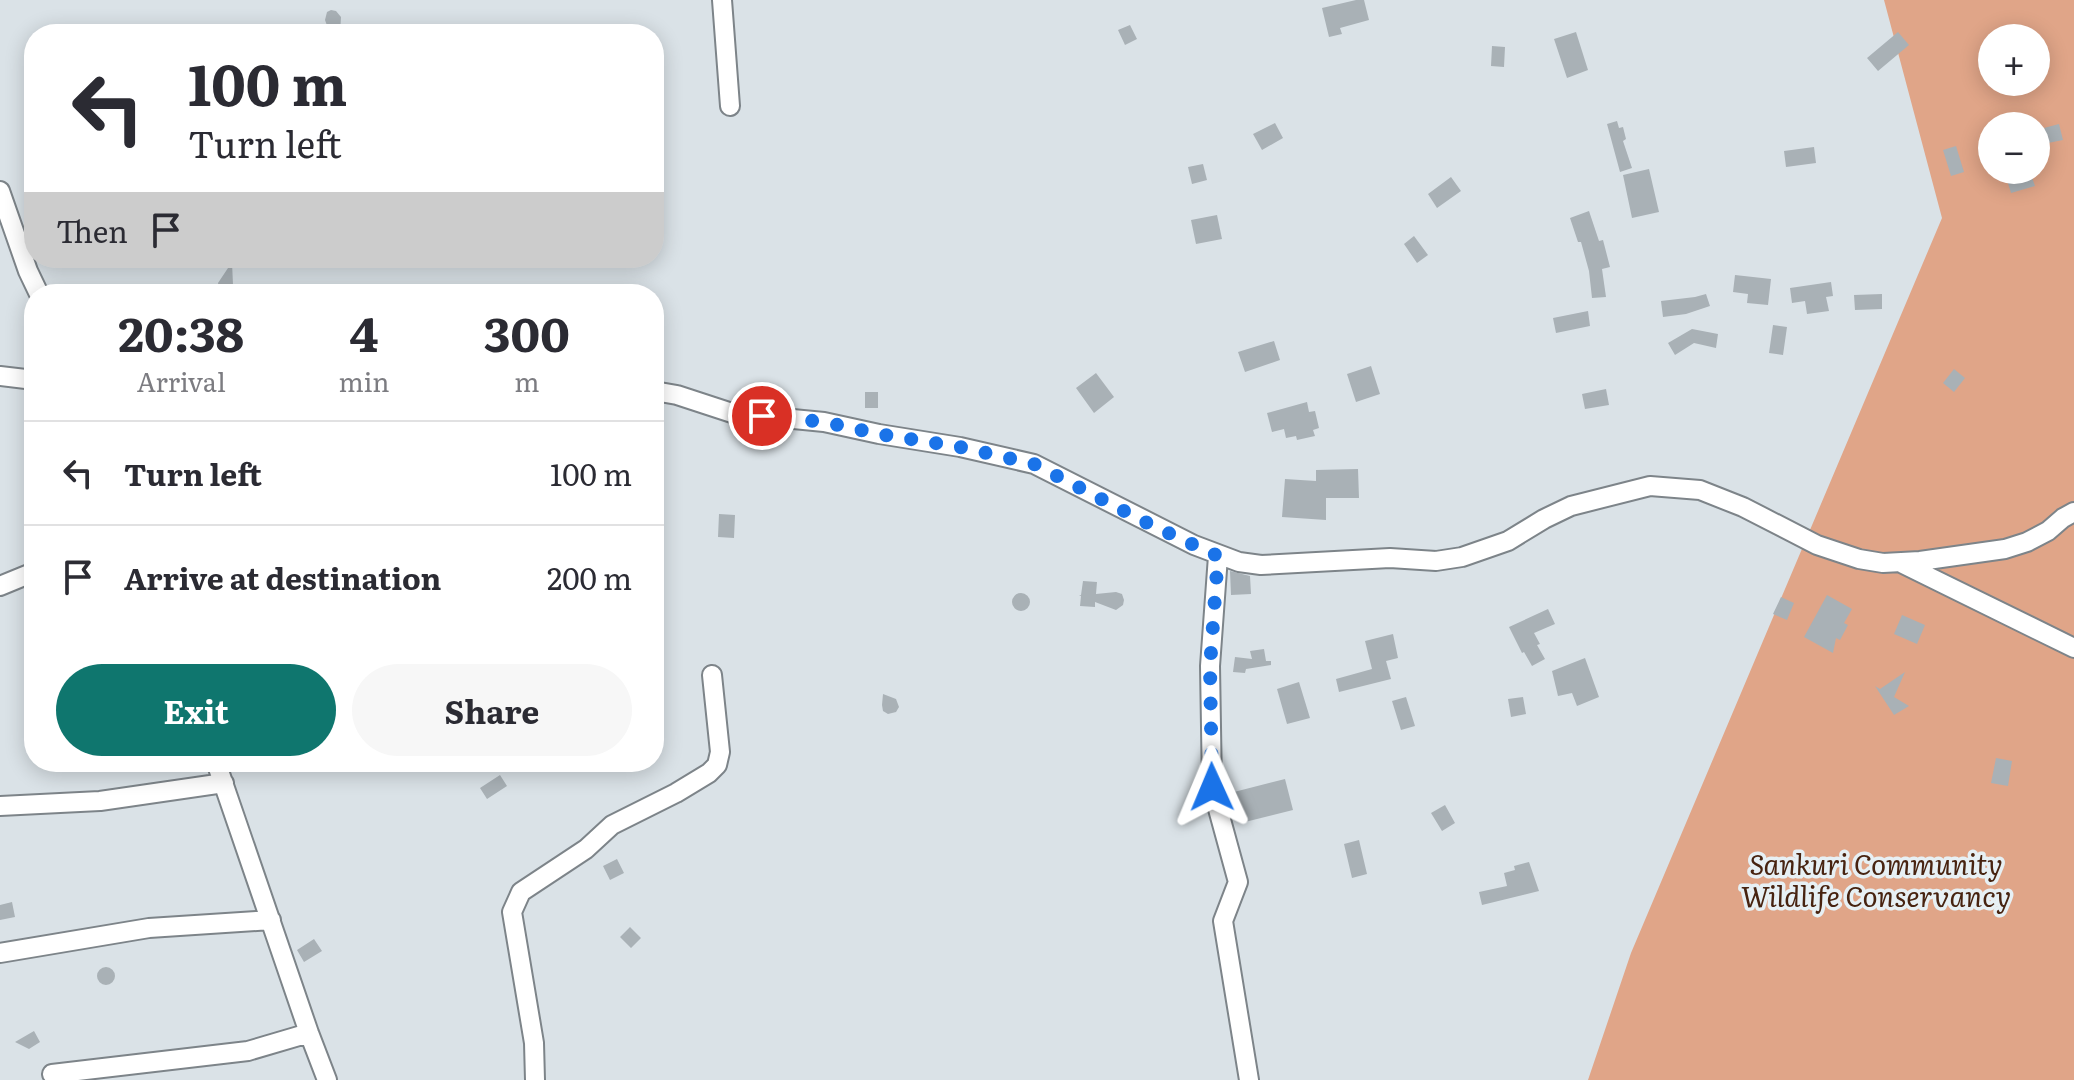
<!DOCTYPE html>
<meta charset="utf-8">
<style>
body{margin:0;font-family:Literata,serif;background:#f7f7f7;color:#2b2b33;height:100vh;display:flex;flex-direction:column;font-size:30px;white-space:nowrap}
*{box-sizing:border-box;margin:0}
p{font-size:26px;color:#7c7c81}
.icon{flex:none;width:44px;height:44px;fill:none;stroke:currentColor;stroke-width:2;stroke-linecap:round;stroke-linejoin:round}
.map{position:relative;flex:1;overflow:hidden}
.sheet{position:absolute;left:24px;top:284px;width:640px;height:488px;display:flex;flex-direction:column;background:#fff;border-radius:32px;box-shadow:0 4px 20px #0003}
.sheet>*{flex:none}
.top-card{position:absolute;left:24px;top:24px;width:640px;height:244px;border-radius:32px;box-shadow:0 4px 20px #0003;background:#fff;color:#2b2b33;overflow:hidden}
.buttons{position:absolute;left:1978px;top:24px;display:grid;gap:16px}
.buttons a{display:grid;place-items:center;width:72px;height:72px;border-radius:50%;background:#fff;box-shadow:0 4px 20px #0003;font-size:40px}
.pin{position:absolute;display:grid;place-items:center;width:68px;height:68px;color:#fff;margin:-34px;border:4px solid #fff;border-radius:50%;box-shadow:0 2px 8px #0007}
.me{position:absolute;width:88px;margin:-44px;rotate:359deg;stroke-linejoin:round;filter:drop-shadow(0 0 6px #0008)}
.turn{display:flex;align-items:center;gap:28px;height:168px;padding:0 32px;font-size:36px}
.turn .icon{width:104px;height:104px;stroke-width:2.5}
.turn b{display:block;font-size:56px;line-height:68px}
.then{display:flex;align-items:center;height:76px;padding:0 32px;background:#0003;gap:16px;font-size:30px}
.eta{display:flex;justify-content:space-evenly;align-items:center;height:136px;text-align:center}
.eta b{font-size:48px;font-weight:700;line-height:56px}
.action{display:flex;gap:16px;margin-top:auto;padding:16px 32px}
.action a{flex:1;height:92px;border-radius:48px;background:#0f766e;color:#fff;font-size:32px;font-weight:700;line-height:92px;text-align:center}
.action a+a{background:#f7f7f7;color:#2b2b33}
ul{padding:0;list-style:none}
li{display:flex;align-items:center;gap:24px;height:104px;padding:0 32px;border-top:2px solid #e1e1e2}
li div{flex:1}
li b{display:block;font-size:30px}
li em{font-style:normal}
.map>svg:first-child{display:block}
.green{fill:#e0a588;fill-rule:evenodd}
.building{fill:#a9b1b6}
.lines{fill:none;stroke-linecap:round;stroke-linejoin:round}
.minor-casing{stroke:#7d8489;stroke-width:22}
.minor{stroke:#fff;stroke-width:18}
.route{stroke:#1a73e8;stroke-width:14;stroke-dasharray:0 25.2}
.labels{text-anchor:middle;stroke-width:7;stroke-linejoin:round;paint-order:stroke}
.park-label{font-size:28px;font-style:italic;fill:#472310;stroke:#e7f0f4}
</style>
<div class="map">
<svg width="2074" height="1080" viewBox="0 0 2074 1080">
<rect width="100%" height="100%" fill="#dae2e7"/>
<path class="green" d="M 1884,0 L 2074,0 L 2074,1080 L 1588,1080 L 1631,953 L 1942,218 ZM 1992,38 L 2036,38 L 2036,82 L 1992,82 ZM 1992,126 L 2036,126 L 2036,170 L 1992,170 Z"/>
<path class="building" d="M 1356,0 L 1364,0 L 1369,20 L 1340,28 L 1342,34 L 1329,37 L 1322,8 Z
M 331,10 L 336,11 L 341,17 L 340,34 L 330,34 L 325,20 L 327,12 Z
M 1130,25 L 1137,39 L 1125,45 L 1118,30 Z
M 1576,32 L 1588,70 L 1567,78 L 1554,39 Z
M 1898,32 L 1909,45 L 1878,71 L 1867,58 Z
M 1492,46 L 1505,47 L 1504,67 L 1491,66 Z
M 1617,121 L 1619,128 L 1623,127 L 1626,139 L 1623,141 L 1632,168 L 1620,172 L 1607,124 Z
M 1275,123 L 1283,138 L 1262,150 L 1253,134 Z
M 2059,124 L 2063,140 L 2048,143 L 2044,128 Z
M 1956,146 L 1964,172 L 1951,176 L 1943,150 Z
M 1814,147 L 1816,163 L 1786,167 L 1784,151 Z
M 1203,164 L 1207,180 L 1192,184 L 1188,167 Z
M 1649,169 L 1659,212 L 1632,218 L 1623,175 Z
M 2030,172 L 2035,186 L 2011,193 L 2007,180 Z
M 1451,177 L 1461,191 L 1437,208 L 1428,194 Z
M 1589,211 L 1599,241 L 1603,240 L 1610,267 L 1602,269 L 1606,297 L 1592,298 L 1589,271 L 1581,242 L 1578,242 L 1570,218 Z
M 1217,215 L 1222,239 L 1196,244 L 1191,220 Z
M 1414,236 L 1428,255 L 1417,263 L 1404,244 Z
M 232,262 L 233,285 L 230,290 L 223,291 L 219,288 L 218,283 Z
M 1735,275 L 1771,279 L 1768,305 L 1747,303 L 1748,294 L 1733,292 Z
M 1831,282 L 1833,296 L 1826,297 L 1829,311 L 1807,314 L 1805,301 L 1792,303 L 1790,288 Z
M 1706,294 L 1710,306 L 1686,314 L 1663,317 L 1661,301 L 1695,297 Z
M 1882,294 L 1882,309 L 1855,310 L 1854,295 Z
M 1588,311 L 1590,326 L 1556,333 L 1553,318 Z
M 1773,325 L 1787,327 L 1783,355 L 1769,353 Z
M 1692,329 L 1718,334 L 1716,348 L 1694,343 L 1675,355 L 1668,343 Z
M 1274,341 L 1280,360 L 1245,372 L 1238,352 Z
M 1371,366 L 1380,394 L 1356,402 L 1347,374 Z
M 1954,369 L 1965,378 L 1954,392 L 1943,383 Z
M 1096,373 L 1114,397 L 1094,413 L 1076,388 Z
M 1606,389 L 1609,405 L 1585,409 L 1582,394 Z
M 865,392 L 878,392 L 878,408 L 865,408 Z
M 1307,402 L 1309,412 L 1315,411 L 1319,428 L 1313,430 L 1315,436 L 1297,440 L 1296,436 L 1286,438 L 1284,429 L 1272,432 L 1267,413 Z
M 1358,469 L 1359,498 L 1326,498 L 1326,520 L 1282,517 L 1285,479 L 1316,481 L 1316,470 Z
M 719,514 L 735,515 L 734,538 L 718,537 Z
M 1230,571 L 1250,576 L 1251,594 L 1231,595 Z
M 1083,581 L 1097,582 L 1096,594 L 1116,592 L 1122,594 L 1124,600 L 1123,605 L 1116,610 L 1095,602 L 1095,607 L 1080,606 L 1081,596 L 1079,595 L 1081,595 Z
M1012 602a9 9 0 1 1 18 0a9 9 0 1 1-18 0Z
M 1827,595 L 1852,609 L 1844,623 L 1848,625 L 1840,640 L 1836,638 L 1833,653 L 1804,637 Z
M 1781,597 L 1794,603 L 1787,620 L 1773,614 Z
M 1548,609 L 1555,624 L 1534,633 L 1540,644 L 1537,645 L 1545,659 L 1532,666 L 1524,652 L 1522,653 L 1509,627 Z
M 1902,615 L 1925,625 L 1917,644 L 1894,634 Z
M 1393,634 L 1398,658 L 1386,661 L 1391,679 L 1339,692 L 1336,679 L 1372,669 L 1365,641 Z
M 1264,649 L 1266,661 L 1271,661 L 1271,665 L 1246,669 L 1245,673 L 1233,672 L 1235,657 L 1252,659 L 1250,651 Z
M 1585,658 L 1599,697 L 1577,706 L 1572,693 L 1558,696 L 1552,671 Z
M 1905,672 L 1894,697 L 1909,706 L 1894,715 L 1875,686 L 1880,689 Z
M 1299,682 L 1310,718 L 1287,724 L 1277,689 Z
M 883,694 L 896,699 L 899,707 L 896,712 L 888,714 L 883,711 L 882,705 Z
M 1406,697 L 1415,726 L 1401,730 L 1392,701 Z
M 1523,697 L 1526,714 L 1511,717 L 1508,699 Z
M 1996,758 L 2012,761 L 2008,786 L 1991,783 Z
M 500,775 L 507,786 L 487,799 L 480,788 Z
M 1285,779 L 1293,810 L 1241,823 L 1234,792 Z
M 1445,805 L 1455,823 L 1442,831 L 1431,813 Z
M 1359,840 L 1367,874 L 1352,878 L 1344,844 Z
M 617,859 L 624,873 L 610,880 L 603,866 Z
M 1529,862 L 1539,891 L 1482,905 L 1479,892 L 1507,886 L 1504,873 L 1515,870 L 1514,866 Z
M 12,902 L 15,917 L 0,920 L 0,905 Z
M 630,927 L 641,938 L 631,948 L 620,937 Z
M 314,939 L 322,951 L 304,962 L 297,950 Z
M97 976a9 9 0 1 1 18 0a9 9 0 1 1-18 0Z
M 34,1031 L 40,1042 L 29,1049 L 15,1042 Z"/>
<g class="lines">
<defs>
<path id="minor" d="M 722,0 L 730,106
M 0,191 L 28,271 L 39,294
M 0,376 L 34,380
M 654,391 L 677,395 L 732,413 L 824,422 L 879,434 L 960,447 L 1034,464 L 1194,545 L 1239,562 L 1261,565 L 1390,558 L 1436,561 L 1462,557 L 1508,541 L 1544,519 L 1571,506 L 1650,486 L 1700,490 L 1743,507 L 1817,545 L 1859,559 L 1883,563 L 1920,561 L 2005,549 L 2027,542 L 2048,531 L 2063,518 L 2074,512
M 1218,556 L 1210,666 L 1212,787 L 1238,882 L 1223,921 L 1249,1080
M 1903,564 L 2074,648
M 0,586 L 34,572
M 216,762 L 309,1033 L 327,1080
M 0,806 L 100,801 L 224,783
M 0,953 L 149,928 L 271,920
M 52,1074 L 248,1051 L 309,1033
M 535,1080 L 534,1043 L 512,912 L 521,892 L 586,849 L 612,825 L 676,793 L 709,773 L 717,765 L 720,752 L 712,675"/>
</defs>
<use href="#minor" class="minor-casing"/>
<use href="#minor" class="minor"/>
</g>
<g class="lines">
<path class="route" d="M 762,416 L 824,422 L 879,434 L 960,447 L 1034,464 L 1151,525 L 1218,556 L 1210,666 L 1212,787"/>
</g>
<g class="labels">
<g class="park-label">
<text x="1876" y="875">Sankuri Community<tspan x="1876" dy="32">Wildlife Conservancy</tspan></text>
</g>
</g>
</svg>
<div class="buttons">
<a>+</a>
<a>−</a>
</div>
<div class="pin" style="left:762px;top:416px;background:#d93025"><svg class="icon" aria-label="arrive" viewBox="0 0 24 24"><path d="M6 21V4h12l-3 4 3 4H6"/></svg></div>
<svg class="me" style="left:1212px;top:787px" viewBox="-20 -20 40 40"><path d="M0-17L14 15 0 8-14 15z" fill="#1a73e8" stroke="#fff" stroke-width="4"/></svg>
<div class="top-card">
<div class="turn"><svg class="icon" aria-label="left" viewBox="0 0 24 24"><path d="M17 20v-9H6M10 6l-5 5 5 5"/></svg><div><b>100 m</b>Turn left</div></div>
<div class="then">Then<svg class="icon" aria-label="arrive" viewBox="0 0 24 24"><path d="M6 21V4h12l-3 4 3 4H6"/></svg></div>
</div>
<section class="sheet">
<div class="eta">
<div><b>20:38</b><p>Arrival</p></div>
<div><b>4</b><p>min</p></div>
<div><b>300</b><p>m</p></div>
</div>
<ul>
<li><svg class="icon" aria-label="left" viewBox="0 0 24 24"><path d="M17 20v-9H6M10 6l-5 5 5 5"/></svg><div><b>Turn left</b></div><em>100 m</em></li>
<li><svg class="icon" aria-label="arrive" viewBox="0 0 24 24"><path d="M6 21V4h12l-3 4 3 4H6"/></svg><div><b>Arrive at destination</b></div><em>200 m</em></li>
</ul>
<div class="action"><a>Exit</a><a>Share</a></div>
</section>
</div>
